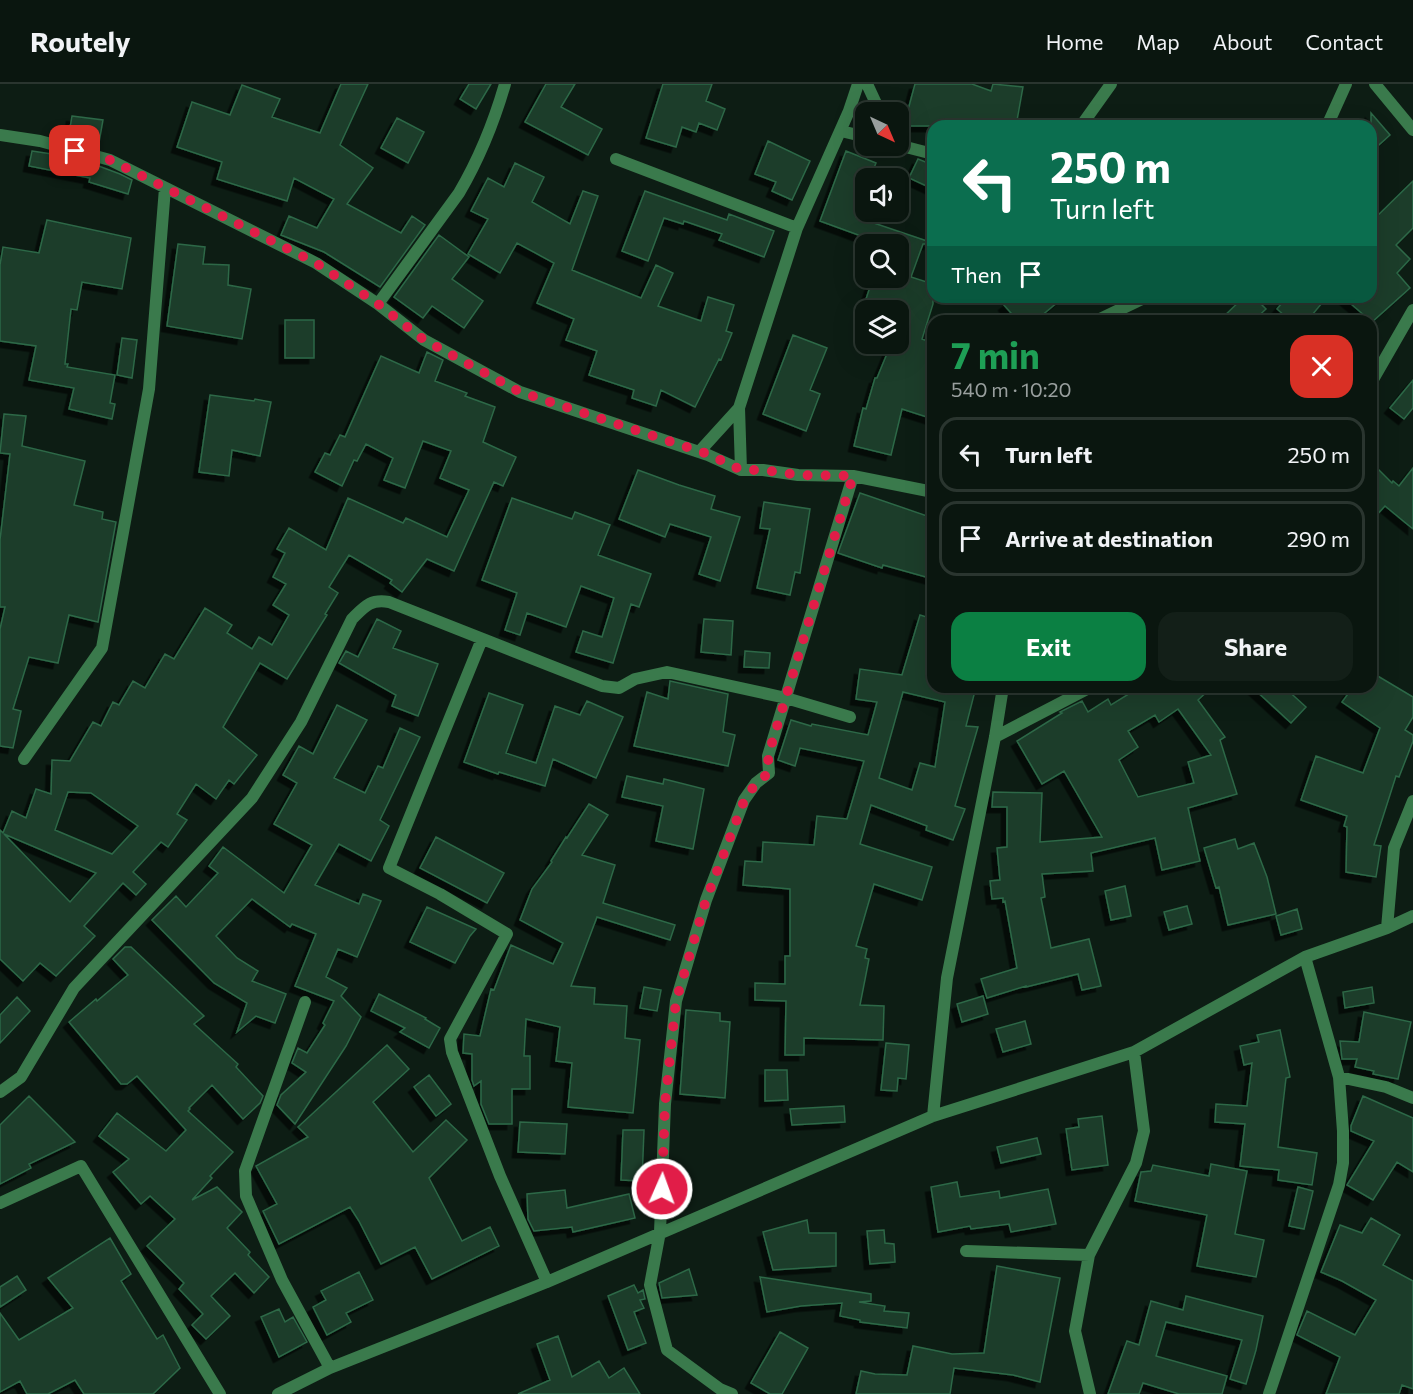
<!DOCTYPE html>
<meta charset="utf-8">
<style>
body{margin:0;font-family:Commissioner,sans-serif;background:#131f18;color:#f1f3f6;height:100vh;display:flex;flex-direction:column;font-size:22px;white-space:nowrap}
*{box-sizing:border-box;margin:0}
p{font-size:20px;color:#999f9e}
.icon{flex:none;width:33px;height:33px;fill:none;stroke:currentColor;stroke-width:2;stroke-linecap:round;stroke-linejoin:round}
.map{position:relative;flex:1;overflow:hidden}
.drawer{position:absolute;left:927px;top:231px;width:450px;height:378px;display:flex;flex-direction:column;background:#0a160f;border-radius:18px;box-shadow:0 6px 24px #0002,0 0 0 2px #2a352f}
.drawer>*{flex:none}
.banner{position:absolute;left:927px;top:36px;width:450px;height:183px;border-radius:18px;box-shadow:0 6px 24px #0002,0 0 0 2px #2a352f;background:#0b6e4f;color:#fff;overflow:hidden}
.needle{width:39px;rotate:136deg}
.buttons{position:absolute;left:855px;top:18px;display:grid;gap:12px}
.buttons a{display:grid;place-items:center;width:54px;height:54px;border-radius:12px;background:#0a160f;box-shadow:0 6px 24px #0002,0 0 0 2px #2a352f;font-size:30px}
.pin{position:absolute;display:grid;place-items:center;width:51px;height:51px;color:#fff;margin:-26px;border-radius:12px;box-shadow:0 3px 9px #0006}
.me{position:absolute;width:66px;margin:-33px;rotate:2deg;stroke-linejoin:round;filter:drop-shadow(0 0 4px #0008)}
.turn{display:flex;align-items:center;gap:21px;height:126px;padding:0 24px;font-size:27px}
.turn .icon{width:78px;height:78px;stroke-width:2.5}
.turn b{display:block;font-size:42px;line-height:51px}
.then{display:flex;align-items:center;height:57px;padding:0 24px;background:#0003;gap:12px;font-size:22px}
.round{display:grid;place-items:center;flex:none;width:63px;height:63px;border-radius:18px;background:#131f18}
.summary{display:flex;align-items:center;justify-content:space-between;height:102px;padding:0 24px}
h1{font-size:36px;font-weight:700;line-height:45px;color:#1e9e55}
.primary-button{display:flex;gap:12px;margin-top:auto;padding:12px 24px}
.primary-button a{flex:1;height:69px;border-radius:18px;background:#0b8043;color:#fff;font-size:24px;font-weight:700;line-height:69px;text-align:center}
.primary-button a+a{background:#131f18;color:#f1f3f6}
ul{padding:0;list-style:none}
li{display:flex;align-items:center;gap:18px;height:75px;margin:0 12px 9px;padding:0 12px;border:3px solid #2a352f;border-radius:18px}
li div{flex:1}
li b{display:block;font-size:22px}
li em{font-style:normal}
header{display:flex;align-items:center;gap:36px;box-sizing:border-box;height:84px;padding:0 30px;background:#0a160f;border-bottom:2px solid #2a352f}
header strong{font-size:28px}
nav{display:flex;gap:33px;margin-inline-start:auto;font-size:21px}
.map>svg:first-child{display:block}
.building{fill:#1a3d2a;stroke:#2d6847;stroke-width:1.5;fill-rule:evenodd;filter:url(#shadow)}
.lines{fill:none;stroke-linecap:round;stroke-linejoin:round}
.street{stroke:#3a7a4c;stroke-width:12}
.route{stroke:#e11d48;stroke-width:10;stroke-dasharray:0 18}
</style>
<header>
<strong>Routely</strong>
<nav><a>Home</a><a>Map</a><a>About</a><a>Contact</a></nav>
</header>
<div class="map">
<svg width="1413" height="1310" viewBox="0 0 1413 1310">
<defs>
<filter id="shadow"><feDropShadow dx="-5.5" dy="5.5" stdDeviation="0" flood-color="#0009"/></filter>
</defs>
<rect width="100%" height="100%" fill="#0d1d14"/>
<path class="building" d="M 341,0 L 368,0 L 340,61 L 373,84 L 347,120 L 401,149 L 412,132 L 425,141 L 380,203 L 324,168 L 281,151 L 289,132 L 317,144 L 334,115 L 294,94 L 287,117 L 217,95 L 222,78 L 177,63 L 192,18 L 230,31 L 242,1 L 280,15 L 272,33 L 320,49 Z
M 469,0 L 491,0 L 476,25 L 460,15 Z
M 546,0 L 575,0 L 561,23 L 602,45 L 588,71 L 525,38 Z
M 663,0 L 712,0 L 706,17 L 725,25 L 717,46 L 699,39 L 696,48 L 682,43 L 676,63 L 646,54 Z
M 915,0 L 972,0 L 991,7 L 993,0 L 1023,3 L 1016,42 L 900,42 L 904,25 L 908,26 Z
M 1371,29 L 1390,51 L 1371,68 Z
M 72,32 L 103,36 L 98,64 L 68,56 Z
M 397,34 L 424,48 L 408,79 L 381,64 Z
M 768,57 L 810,77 L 792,116 L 772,107 L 776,98 L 755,90 Z
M 32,67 L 65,72 L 96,81 L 120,90 L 132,96 L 128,110 L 89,98 L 90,94 L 29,82 Z
M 846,67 L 876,79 L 870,94 L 866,94 L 866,107 L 856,133 L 930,158 L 929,160 L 923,160 L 911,193 L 933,200 L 933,220 L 922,255 L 933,259 L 933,335 L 902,325 L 891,371 L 854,362 L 863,324 L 866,325 L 875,294 L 877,294 L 891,260 L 898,260 L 898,238 L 901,230 L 898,229 L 898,226 L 891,226 L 865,218 L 873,194 L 898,194 L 898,160 L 883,160 L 820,137 Z
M 918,75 L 933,81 L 933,105 L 909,94 Z
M 515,79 L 544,93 L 532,118 L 570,140 L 583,107 L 598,112 L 572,186 L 641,214 L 656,181 L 673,189 L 658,222 L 701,237 L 708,213 L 734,221 L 726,247 L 732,249 L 721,276 L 719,275 L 695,323 L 661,306 L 656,322 L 632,314 L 634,306 L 589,291 L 597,267 L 566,256 L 574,235 L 537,219 L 554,179 L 517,159 L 500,189 L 468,170 L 488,135 L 471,127 L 488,94 L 504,103 Z
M 1413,97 L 1413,144 L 1396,161 L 1410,175 L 1397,189 L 1410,204 L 1372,238 L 1343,213 L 1371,213 L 1371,138 Z
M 645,107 L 727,136 L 729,130 L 774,147 L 764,173 L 719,156 L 722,150 L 684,137 L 683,140 L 664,134 L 648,177 L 622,167 Z
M 47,136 L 131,154 L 122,205 L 82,198 L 77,226 L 71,225 L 65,280 L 68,280 L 67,283 L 115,291 L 110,319 L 115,320 L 112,335 L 69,325 L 74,304 L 29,296 L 36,262 L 0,257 L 0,181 L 3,163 L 39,169 Z
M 439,151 L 469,173 L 452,195 L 483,217 L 464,244 L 432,222 L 423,234 L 394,213 Z
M 178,160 L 205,163 L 203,180 L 229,181 L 228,201 L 251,205 L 242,255 L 167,242 Z
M 1014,213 L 1064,213 L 1035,237 L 1018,237 L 1004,221 Z
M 1244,213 L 1254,213 L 1266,225 L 1253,237 L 1219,237 Z
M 1287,213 L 1327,213 L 1307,237 L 1291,237 L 1277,225 Z
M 285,236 L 314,236 L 314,274 L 285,274 Z
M 793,251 L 827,264 L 810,306 L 820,310 L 806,347 L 763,330 Z
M 122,254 L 137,256 L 132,294 L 117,291 Z
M 427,268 L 443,276 L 435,297 L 467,309 L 465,312 L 495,323 L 483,358 L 516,373 L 503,402 L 494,398 L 454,487 L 427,475 L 402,508 L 390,499 L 392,496 L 349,471 L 329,503 L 338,509 L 325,530 L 327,531 L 287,595 L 260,579 L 223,643 L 257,671 L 234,700 L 229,696 L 216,715 L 196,700 L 177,730 L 187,736 L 168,763 L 161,758 L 133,788 L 146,800 L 136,811 L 123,799 L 84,842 L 95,852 L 56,892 L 40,879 L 23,897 L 0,875 L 0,746 L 3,749 L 12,727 L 26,734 L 36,705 L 51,710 L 52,676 L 70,677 L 93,638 L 101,642 L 113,618 L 119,621 L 133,597 L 145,604 L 165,570 L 174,575 L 205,524 L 232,541 L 227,549 L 252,565 L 259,553 L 272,561 L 289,531 L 273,521 L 286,500 L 273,493 L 285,469 L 277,465 L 289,444 L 326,466 L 348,414 L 403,439 L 406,434 L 447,453 L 469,406 L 440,394 L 451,367 L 423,357 L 405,404 L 384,396 L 393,374 L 366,360 L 357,377 L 354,376 L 342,402 L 315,388 L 325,369 L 330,371 L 340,351 L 345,353 L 381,272 L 419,289 ZM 68,708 L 91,709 L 138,742 L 112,770 L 55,746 ZM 4,750 L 96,789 L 70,818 Z
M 1413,296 L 1413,324 L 1404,335 L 1390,324 Z
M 210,311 L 254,317 L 255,315 L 271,318 L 260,372 L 232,366 L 229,392 L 199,388 Z
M 4,330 L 26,332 L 22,362 L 85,377 L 74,421 L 103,428 L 102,435 L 116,438 L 98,538 L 69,531 L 58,579 L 29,573 L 13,625 L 21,627 L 13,664 L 0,662 L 0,545 L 5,523 L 0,523 L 0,456 L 10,370 L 0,369 Z
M 1371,378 L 1392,399 L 1393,397 L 1399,402 L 1413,384 L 1413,445 L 1385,422 L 1371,437 Z
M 638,386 L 679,401 L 715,412 L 711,425 L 740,433 L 720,497 L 699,490 L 711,453 L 670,440 L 665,453 L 619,435 Z
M 860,409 L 933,434 L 933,495 L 883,481 L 882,484 L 838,469 Z
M 512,414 L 572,435 L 575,428 L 610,441 L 598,471 L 651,490 L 639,523 L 631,520 L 613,579 L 576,568 L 583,547 L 602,553 L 614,514 L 581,502 L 566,543 L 527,529 L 520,551 L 505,546 L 517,509 L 482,496 Z
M 764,418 L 810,425 L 800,489 L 795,488 L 790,511 L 757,504 L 770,445 L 760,444 Z
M 920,531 L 933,535 L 933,603 L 976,603 L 966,642 L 978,643 L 955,722 L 965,725 L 953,756 L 926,746 L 927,742 L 871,721 L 860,760 L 932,783 L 922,816 L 874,800 L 856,862 L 867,865 L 865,874 L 869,875 L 860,921 L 884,922 L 883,956 L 804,954 L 804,971 L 785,971 L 786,917 L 755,916 L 755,899 L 785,900 L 785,872 L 790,872 L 790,805 L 743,801 L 745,777 L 762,778 L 763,758 L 814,761 L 817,732 L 847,735 L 864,677 L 800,664 L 795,682 L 778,676 L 791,636 L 811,642 L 812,640 L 868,651 L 877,618 L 856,615 L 860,585 L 902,591 ZM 903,608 L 945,618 L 935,683 L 920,679 L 912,706 L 879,694 Z
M 377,535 L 401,547 L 393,564 L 438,580 L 418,632 L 392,622 L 396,611 L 339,579 L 346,567 L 358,573 Z
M 704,535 L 733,537 L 731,571 L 701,568 Z
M 745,567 L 770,569 L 769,584 L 744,583 Z
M 1371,588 L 1413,613 L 1413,633 L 1405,646 L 1413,651 L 1413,657 L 1399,693 L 1396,692 L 1374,761 L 1381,762 L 1376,793 L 1346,788 L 1347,743 L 1344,742 L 1347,732 L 1301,716 L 1316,672 L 1363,689 L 1380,644 L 1342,618 L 1353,603 L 1371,603 Z
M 670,597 L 728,610 L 723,648 L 735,651 L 728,682 L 634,662 L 647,608 L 668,615 Z
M 1140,603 L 1212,603 L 1198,616 L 1225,653 L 1220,656 L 1237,710 L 1188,724 L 1200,777 L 1162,786 L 1155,754 L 1091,769 L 1093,787 L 1042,790 L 1045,813 L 1041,814 L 1051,864 L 1089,855 L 1101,902 L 1082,906 L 1078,890 L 1026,903 L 1026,902 L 987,914 L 981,895 L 1017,884 L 1005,817 L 1003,818 L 1003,814 L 992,815 L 990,797 L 1000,796 L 997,764 L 1007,763 L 1007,723 L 992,723 L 993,708 L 1042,709 L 1040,758 L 1102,753 L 1064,687 L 1042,700 L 1017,657 L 1062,629 L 1060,628 L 1082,617 L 1088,628 L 1108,615 L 1111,621 ZM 1178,625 L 1211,671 L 1188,678 L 1194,699 L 1138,713 L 1119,676 L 1138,663 L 1128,647 L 1155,631 L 1159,638 Z
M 1252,603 L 1284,603 L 1306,623 L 1291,639 Z
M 489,609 L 523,621 L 506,669 L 536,679 L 555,622 L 580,631 L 587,617 L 623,633 L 596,694 L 553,675 L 545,702 L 499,688 L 498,690 L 464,678 Z
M 337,621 L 367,636 L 334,694 L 365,709 L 378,682 L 383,684 L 400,644 L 420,653 L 380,736 L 389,742 L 371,777 L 339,760 L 315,801 L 359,820 L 363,810 L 381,817 L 357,873 L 338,865 L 326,893 L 347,904 L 341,912 L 361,933 L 346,962 L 295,1040 L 277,1021 L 281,1011 L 306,988 L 292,979 L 298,964 L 307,969 L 325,941 L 323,939 L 334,917 L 295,902 L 316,850 L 292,840 L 290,843 L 252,815 L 216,852 L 237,874 L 258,887 L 252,897 L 286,910 L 275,939 L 256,932 L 237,948 L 247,919 L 214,899 L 152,836 L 176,812 L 186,823 L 218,789 L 209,782 L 223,763 L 284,809 L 312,761 L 274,740 L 297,699 L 283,691 L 299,662 L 313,670 Z
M 627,692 L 663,700 L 664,695 L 704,705 L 693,765 L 656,757 L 663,722 L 622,713 Z
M 589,720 L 608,731 L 582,771 L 615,781 L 603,819 L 675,841 L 670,856 L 597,833 L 571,902 L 595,904 L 594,920 L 627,922 L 625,954 L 640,956 L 633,1029 L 568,1023 L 572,979 L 556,977 L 560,943 L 526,935 L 524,972 L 530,972 L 530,1005 L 512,1005 L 512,1040 L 489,1040 L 481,1020 L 481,997 L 474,1002 L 472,996 L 472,970 L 463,969 L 464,950 L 480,952 L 491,905 L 494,906 L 511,861 L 553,880 L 563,859 L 520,836 L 532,805 L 552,778 L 551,777 L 566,753 L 567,754 Z
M 436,753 L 504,789 L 487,819 L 420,784 Z
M 1235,755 L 1238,765 L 1254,759 L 1267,793 L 1276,830 L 1228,841 L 1219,803 L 1216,804 L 1204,764 Z
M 1125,802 L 1131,832 L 1111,836 L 1105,807 Z
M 1187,822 L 1192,840 L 1169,846 L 1164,828 Z
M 427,823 L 476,845 L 470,852 L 455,879 L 410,858 Z
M 1297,825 L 1302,845 L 1281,851 L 1276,832 Z
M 125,863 L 131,863 L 204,932 L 194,940 L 238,980 L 236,983 L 263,1012 L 260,1019 L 243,1035 L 212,1001 L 189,1024 L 190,1025 L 188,1027 L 233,1068 L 210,1092 L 212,1094 L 192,1116 L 217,1103 L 242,1128 L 227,1144 L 250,1168 L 248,1171 L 269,1193 L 254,1209 L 235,1189 L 211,1212 L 230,1232 L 206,1255 L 192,1241 L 203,1230 L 179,1205 L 184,1199 L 147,1162 L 175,1135 L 150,1112 L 141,1120 L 113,1088 L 129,1075 L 99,1052 L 117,1029 L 166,1067 L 186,1046 L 137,992 L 127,1000 L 121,1000 L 69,938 L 96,915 L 97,917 L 128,891 L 113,875 Z
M 644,903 L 661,906 L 657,927 L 640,924 Z
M 1372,903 L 1374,919 L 1345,924 L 1343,908 Z
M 379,910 L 426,934 L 425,935 L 440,944 L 429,964 L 400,948 L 405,944 L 371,927 Z
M 983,912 L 988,930 L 962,938 L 957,920 Z
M 17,913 L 30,927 L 0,959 L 0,931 Z
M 686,926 L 720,929 L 720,937 L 730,938 L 725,1014 L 680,1010 Z
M 1364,928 L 1411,938 L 1398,995 L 1373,990 L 1374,987 L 1355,983 L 1357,975 L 1342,975 L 1340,957 L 1359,958 Z
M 1025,937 L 1031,960 L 1003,968 L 996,945 Z
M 1280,946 L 1290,993 L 1286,994 L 1278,1063 L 1317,1069 L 1312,1101 L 1278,1096 L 1279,1086 L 1240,1082 L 1245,1040 L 1215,1038 L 1216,1020 L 1247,1022 L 1252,979 L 1244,981 L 1240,962 L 1259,958 L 1257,951 Z
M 886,959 L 909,961 L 906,995 L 898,994 L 897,1007 L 881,1006 Z
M 387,961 L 409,985 L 373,1018 L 413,1068 L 446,1036 L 467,1056 L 429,1094 L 462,1157 L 490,1143 L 499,1162 L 432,1195 L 415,1163 L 381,1180 L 359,1137 L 350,1123 L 279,1160 L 263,1127 L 277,1120 L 256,1082 L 308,1053 L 298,1043 Z
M 765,986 L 787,986 L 788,1016 L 765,1017 Z
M 429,991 L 451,1020 L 436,1032 L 414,1003 Z
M 29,1012 L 75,1058 L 29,1080 L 31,1084 L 0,1100 L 0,1041 Z
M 1363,1012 L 1413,1034 L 1413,1088 L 1397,1078 L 1373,1116 L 1347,1101 L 1374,1057 L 1351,1047 L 1351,1042 Z
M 844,1022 L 845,1038 L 792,1041 L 790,1025 Z
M 1102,1032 L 1108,1081 L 1072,1086 L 1066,1045 L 1079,1043 L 1078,1035 Z
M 520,1038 L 567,1040 L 565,1070 L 518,1068 Z
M 623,1046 L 644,1046 L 642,1097 L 621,1096 Z
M 1037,1054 L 1041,1070 L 1001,1079 L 997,1063 Z
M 1211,1080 L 1247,1087 L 1235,1150 L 1264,1156 L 1256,1193 L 1197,1182 L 1207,1131 L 1135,1117 L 1141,1088 L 1151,1087 L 1153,1081 L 1209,1092 Z
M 957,1098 L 960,1113 L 999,1107 L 1000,1114 L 1048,1105 L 1056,1140 L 1011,1148 L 1009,1140 L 971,1145 L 970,1142 L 938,1148 L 931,1103 Z
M 1298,1103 L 1313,1107 L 1304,1145 L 1289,1142 Z
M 565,1106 L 567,1124 L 629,1110 L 635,1134 L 573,1148 L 572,1143 L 534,1147 L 528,1135 L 527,1110 Z
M 1371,1134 L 1400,1151 L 1383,1181 L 1413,1197 L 1413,1305 L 1402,1301 L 1399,1310 L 1326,1310 L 1340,1273 L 1297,1251 L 1307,1227 L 1355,1251 L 1376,1216 L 1342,1197 L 1321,1188 L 1340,1141 L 1362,1149 Z
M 807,1136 L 809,1149 L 836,1149 L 836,1182 L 773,1186 L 763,1148 Z
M 884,1146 L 885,1159 L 894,1160 L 895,1178 L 870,1180 L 867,1147 Z
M 110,1154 L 131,1190 L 121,1197 L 157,1255 L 163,1251 L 180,1284 L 153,1310 L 84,1310 L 75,1296 L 48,1310 L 27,1310 L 20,1297 L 0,1308 L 0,1229 L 19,1256 L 73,1224 L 48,1194 Z
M 997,1182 L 1060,1194 L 1040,1298 L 1013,1291 L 954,1284 L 950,1310 L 856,1310 L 861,1287 L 875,1290 L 907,1291 L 913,1262 L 952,1270 L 984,1269 Z
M 689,1185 L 697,1211 L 662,1214 L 659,1199 Z
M 359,1188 L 373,1216 L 346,1229 L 351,1238 L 327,1251 L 313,1223 L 326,1216 L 321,1207 Z
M 17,1192 L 26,1206 L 0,1223 L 0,1203 Z
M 760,1193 L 871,1210 L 871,1217 L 859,1218 L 885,1222 L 884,1227 L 909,1229 L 907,1244 L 860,1238 L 860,1236 L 840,1232 L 842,1219 L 801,1222 L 767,1228 Z
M 634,1201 L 638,1209 L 643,1206 L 645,1215 L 640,1216 L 644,1224 L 634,1228 L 646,1259 L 628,1266 L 608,1212 Z
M 1186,1212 L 1263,1232 L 1256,1266 L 1246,1300 L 1230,1295 L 1242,1256 L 1166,1238 L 1156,1272 L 1227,1292 L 1222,1310 L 1179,1310 L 1143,1299 L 1139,1310 L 1108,1310 L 1127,1257 L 1139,1261 L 1151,1217 L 1183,1226 Z
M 279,1225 L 285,1238 L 293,1233 L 307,1258 L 279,1273 L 261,1233 Z
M 780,1248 L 808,1264 L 782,1310 L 770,1310 L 751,1299 Z
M 558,1252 L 572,1293 L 599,1277 L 609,1294 L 624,1284 L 640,1310 L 518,1310 L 550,1296 L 537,1260 Z"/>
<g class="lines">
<path class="street" d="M 867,0 L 880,28
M 1375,0 L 1413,46
M 1081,42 L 1111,0
M 1327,42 L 1346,0
M 841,47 L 866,53
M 0,51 L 40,57 L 110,76 L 316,179 L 378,220 L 424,256 L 520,308 L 708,371 L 741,386 L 763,386 L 798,391 L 853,392 L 928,407 L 933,406
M 898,61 L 933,70
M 616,75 L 797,144
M 378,220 L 459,109 C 479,75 494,38 505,0
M 1096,237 L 1146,213
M 1371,299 L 1413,226
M 699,368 L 739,324
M 741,386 L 739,324 L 797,144 L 849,27 L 858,0
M 482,555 L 389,784 L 440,810 L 507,850 L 450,955 L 452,968 L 500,1092 L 547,1198
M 995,653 L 1091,603
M 24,675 L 102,564 L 149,305 L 165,104
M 1387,844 L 1394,764 L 1413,717
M 305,918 L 245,1087 L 246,1112 L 282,1196 L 330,1284
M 1339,993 L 1386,1003 L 1413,1014
M 0,1008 L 21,993 L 74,904 L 252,714 L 301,638 L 352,535 C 365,522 370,515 389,518 L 602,602 L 619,604 L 635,595 L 667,588 L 786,614 L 850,633
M 933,1032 L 947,894 L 995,653 L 1003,603
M 0,1119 L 81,1082 L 220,1310
M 966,1167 L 1089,1171 L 1136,1079 L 1144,1047 L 1134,968
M 1089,1171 L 1075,1247 L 1090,1310
M 278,1310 L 330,1284 L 547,1198 L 933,1032 L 1134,968 L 1305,873 L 1387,844 L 1413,832
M 732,1310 L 720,1305 L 667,1266 L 650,1201 L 660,1148 L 665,1020 L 676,917 L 706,816 L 744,716 L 756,699 L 769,689 L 768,672 L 853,392
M 1269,1310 L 1339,1101 L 1343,1079 L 1343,1047 L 1339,993 L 1305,873"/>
</g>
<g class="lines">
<path class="route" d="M 75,67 L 110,76 L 316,179 L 378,220 L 424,256 L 520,308 L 708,370 L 741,386 L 763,386 L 798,391 L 853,392 L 768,672 L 769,689 L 756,699 L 744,717 L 706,816 L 676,917 L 665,1020 L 662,1105"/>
</g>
</svg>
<div class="buttons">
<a><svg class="needle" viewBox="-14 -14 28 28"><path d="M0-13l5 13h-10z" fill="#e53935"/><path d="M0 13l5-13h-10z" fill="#999f9e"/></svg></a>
<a><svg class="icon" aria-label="sound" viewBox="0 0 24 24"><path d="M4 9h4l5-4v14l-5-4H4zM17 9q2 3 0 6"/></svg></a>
<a><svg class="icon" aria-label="search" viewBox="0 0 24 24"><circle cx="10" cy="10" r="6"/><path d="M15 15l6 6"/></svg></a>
<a><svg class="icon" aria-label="layers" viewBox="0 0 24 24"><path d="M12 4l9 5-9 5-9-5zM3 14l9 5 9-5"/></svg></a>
</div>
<div class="pin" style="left:75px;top:67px;background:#d93025"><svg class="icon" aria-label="arrive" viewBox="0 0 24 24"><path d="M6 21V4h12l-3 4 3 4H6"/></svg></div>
<svg class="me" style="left:662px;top:1105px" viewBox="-20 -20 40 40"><circle r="17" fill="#e11d48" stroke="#fff" stroke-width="3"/><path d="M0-11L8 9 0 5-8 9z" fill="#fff"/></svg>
<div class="banner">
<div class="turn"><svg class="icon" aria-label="left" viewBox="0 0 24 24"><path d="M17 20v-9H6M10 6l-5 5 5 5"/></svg><div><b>250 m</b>Turn left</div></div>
<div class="then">Then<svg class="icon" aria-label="arrive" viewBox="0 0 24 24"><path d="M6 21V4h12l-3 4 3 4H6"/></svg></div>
</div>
<section class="drawer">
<div class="summary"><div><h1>7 min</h1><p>540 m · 10:20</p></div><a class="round" style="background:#d93025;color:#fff"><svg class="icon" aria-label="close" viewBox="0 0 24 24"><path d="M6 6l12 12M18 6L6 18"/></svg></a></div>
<ul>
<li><svg class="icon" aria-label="left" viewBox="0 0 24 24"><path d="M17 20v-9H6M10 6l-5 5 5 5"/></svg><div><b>Turn left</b></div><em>250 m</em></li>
<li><svg class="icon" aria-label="arrive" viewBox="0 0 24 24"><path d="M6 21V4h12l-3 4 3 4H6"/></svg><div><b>Arrive at destination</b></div><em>290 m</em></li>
</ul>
<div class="primary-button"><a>Exit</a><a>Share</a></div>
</section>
</div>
